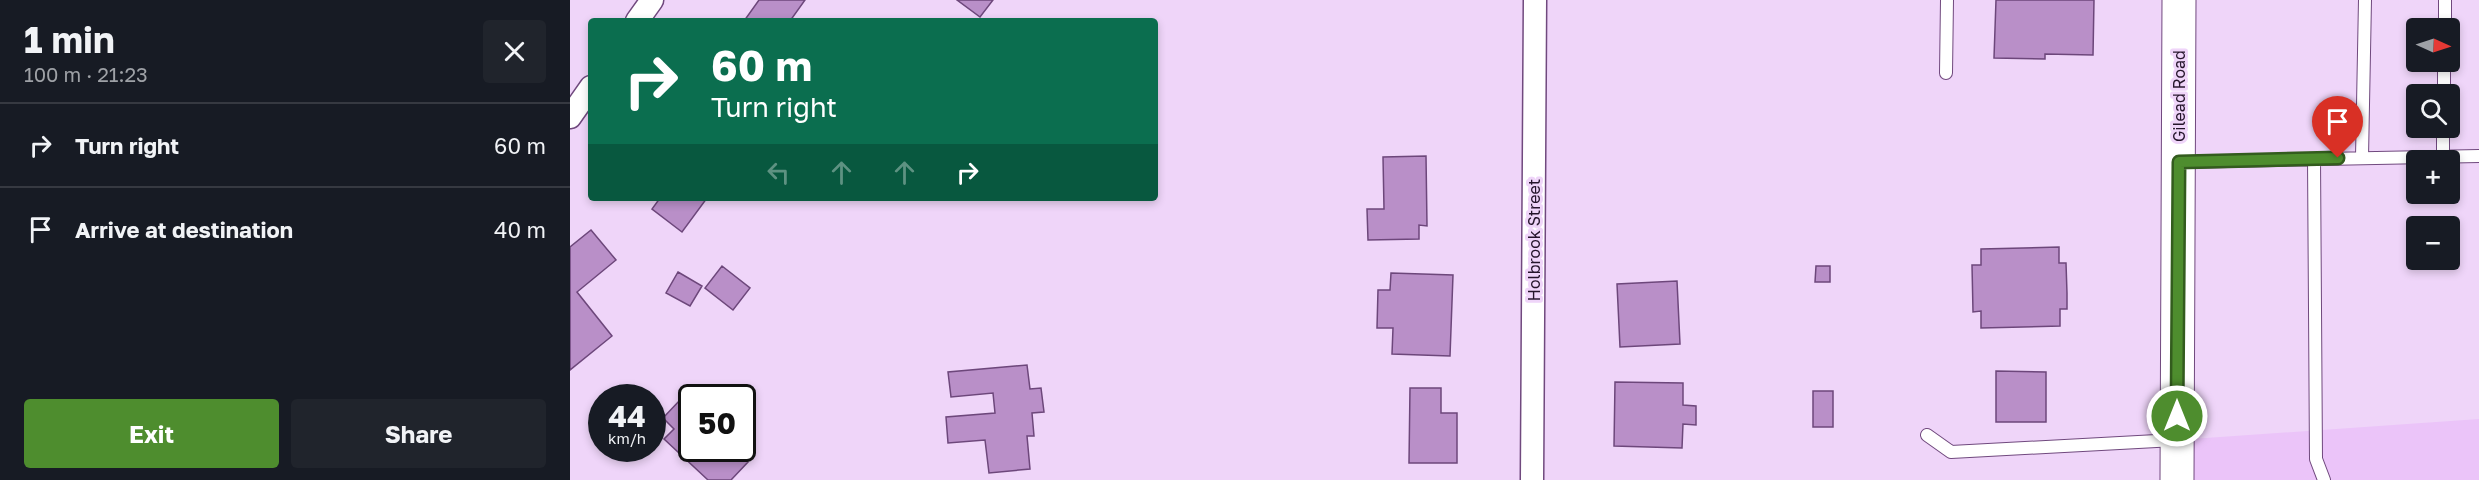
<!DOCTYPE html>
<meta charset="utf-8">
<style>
body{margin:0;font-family:"Golos Text",sans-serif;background:#20242c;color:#f1f3f6;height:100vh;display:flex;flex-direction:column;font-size:22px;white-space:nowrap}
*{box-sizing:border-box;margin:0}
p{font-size:20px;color:#9ea1a6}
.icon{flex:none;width:33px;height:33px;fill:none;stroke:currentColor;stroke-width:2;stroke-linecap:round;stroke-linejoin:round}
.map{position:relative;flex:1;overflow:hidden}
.drawer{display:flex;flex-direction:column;background:#171b24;width:570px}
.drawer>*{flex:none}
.hud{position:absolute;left:18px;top:18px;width:570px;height:183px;border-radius:6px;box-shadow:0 3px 9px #0003;background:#0b6e4f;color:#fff;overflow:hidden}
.needle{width:39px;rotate:93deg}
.fabs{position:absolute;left:1836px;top:18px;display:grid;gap:12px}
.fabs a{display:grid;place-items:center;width:54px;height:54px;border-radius:6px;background:#171b24;box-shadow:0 3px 9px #0003;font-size:30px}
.speed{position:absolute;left:18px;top:384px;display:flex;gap:12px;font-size:30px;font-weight:700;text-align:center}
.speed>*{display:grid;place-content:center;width:78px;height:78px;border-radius:50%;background:#171b24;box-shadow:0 3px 9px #0003;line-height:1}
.speed small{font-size:15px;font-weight:400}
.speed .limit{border:3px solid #111;border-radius:9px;background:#fff;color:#111}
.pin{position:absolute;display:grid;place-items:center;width:51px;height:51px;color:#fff;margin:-62px -26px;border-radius:50% 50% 50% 0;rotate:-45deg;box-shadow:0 0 6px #0007}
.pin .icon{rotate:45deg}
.me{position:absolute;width:66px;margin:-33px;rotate:0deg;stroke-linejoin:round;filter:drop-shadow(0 0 4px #0008)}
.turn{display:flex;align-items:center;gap:21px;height:126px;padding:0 24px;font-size:27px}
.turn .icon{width:78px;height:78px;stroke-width:2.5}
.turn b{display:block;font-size:42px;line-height:51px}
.lanes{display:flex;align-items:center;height:57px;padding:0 24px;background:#0003;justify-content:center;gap:30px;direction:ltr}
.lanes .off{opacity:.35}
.round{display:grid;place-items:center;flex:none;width:63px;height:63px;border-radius:6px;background:#20242c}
.summary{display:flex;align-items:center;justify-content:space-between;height:102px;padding:0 24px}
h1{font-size:36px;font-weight:700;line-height:45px}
.primary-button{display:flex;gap:12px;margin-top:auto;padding:12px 24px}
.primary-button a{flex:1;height:69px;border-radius:6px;background:#4e8d2e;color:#fff;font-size:24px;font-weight:700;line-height:69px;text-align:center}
.primary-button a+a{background:#20242c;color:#f1f3f6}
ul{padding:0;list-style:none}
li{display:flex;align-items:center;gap:18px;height:84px;padding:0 24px;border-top:2px solid #363941}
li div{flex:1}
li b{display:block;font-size:22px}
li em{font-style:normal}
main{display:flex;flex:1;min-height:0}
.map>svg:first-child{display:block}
.built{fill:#ebc4f9}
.building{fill:#b98fc8;stroke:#6d477b;stroke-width:1.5}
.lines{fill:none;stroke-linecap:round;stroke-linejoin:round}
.service-casing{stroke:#70497e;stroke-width:14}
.minor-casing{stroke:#70497e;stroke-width:25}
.secondary-casing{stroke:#70497e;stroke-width:35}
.service{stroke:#fff;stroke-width:12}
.minor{stroke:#fff;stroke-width:22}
.secondary{stroke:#fff;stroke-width:33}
.route-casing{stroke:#335c1e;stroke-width:15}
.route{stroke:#4e8d2e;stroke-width:10}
.labels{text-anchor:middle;stroke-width:6;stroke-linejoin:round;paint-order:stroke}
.street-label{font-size:16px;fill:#25152b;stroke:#efd5f9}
</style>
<main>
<section class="drawer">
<div class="summary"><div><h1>1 min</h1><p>100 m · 21:23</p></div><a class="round"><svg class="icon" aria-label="close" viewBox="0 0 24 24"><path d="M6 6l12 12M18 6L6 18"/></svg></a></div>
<ul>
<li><svg class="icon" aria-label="right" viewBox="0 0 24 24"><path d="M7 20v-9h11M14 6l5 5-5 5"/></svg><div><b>Turn right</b></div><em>60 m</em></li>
<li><svg class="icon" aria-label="arrive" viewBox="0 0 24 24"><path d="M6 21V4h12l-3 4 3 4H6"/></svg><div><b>Arrive at destination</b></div><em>40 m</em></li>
</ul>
<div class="primary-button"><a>Exit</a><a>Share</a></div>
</section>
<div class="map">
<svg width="1909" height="480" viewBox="0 0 1909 480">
<rect width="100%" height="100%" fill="#efd5f9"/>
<path class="built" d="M 1909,419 L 1909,480 L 1607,480 L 1607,440 Z"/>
<path class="building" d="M 189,0 L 235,0 L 220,21 L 174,21 Z
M 387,0 L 423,0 L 410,17 Z
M 1426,0 L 1524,0 L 1523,55 L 1475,54 L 1475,59 L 1424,58 Z
M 856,156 L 857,226 L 849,225 L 849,239 L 798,240 L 797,209 L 814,209 L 813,157 Z
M 90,198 L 137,198 L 112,232 L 82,209 Z
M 21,230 L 46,260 L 7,292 L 42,336 L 0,370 L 0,247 Z
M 1489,247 L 1489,263 L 1496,263 L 1497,293 L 1497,309 L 1490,309 L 1490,326 L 1411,328 L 1411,311 L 1403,312 L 1402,265 L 1411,265 L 1411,249 Z
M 152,266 L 180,288 L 163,310 L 135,288 Z
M 1246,266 L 1260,266 L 1260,282 L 1245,282 Z
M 108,272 L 132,286 L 120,306 L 96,293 Z
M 821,273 L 883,275 L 880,356 L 822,354 L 823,328 L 807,328 L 808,290 L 820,290 Z
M 1107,281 L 1110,344 L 1050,347 L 1047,284 Z
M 457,365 L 460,389 L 471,388 L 474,412 L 462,413 L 464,436 L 457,436 L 460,469 L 419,473 L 415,440 L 378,443 L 376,417 L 425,413 L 423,393 L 381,397 L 378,372 Z
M 1426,371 L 1476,372 L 1476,422 L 1426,422 Z
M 1045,382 L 1113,383 L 1113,405 L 1126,406 L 1126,425 L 1113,424 L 1112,448 L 1044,446 Z
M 840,388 L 871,388 L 871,413 L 887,413 L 887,463 L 839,463 Z
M 1243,391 L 1263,391 L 1263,427 L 1243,427 Z
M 110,400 L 122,411 L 122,448 L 163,448 L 178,462 L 161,480 L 138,480 L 94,439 L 104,429 L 93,418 Z"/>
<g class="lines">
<defs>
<path id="service" d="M 1875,28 L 1875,0
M 1376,73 L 1377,0
M 1874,94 L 1874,62
M 1873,155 L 1873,128
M 1792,157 L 1795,0
M 1744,159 L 1746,459 L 1754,480
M 1610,162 L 1909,156
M 1357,435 L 1381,452 L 1605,440"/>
<path id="minor" d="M 67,21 L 82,0
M 0,117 L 21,87
M 962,480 L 965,0"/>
<path id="secondary" d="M 1607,480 L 1609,0"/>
</defs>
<use href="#service" class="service-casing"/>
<use href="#minor" class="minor-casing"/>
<use href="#secondary" class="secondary-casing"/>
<use href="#service" class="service"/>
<use href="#minor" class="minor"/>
<use href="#secondary" class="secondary"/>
</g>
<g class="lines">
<defs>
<path id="route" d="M 1607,416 L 1609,162 L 1768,158"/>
</defs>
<use href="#route" class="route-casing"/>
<use href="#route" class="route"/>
</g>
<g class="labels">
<g class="street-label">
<text transform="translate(1609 96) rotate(-90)" y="6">Gilead Road</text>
<text transform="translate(964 240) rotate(-90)" y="6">Holbrook Street</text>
</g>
</g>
</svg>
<div class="fabs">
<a><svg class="needle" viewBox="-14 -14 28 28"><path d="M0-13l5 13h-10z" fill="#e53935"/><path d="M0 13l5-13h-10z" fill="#9ea1a6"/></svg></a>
<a><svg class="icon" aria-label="search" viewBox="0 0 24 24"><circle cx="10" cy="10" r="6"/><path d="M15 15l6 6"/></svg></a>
<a>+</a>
<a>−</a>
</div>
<div class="speed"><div>44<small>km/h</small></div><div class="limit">50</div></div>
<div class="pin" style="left:1768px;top:158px;background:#d93025"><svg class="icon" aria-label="arrive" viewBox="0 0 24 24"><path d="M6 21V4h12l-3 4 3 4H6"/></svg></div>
<svg class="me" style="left:1607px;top:416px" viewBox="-20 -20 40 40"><circle r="17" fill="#4e8d2e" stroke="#fff" stroke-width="3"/><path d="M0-11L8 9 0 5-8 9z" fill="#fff"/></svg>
<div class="hud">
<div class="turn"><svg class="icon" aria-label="right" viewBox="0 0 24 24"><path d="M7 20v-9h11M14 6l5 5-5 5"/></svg><div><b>60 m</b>Turn right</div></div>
<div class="lanes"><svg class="icon off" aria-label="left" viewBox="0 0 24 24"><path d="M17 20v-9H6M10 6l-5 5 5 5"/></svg><svg class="icon off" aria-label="ahead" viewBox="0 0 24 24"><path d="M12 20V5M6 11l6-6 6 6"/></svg><svg class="icon off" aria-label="ahead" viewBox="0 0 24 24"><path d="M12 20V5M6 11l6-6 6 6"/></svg><svg class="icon" aria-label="right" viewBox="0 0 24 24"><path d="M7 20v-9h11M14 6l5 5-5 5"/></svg></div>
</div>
</div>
</main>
